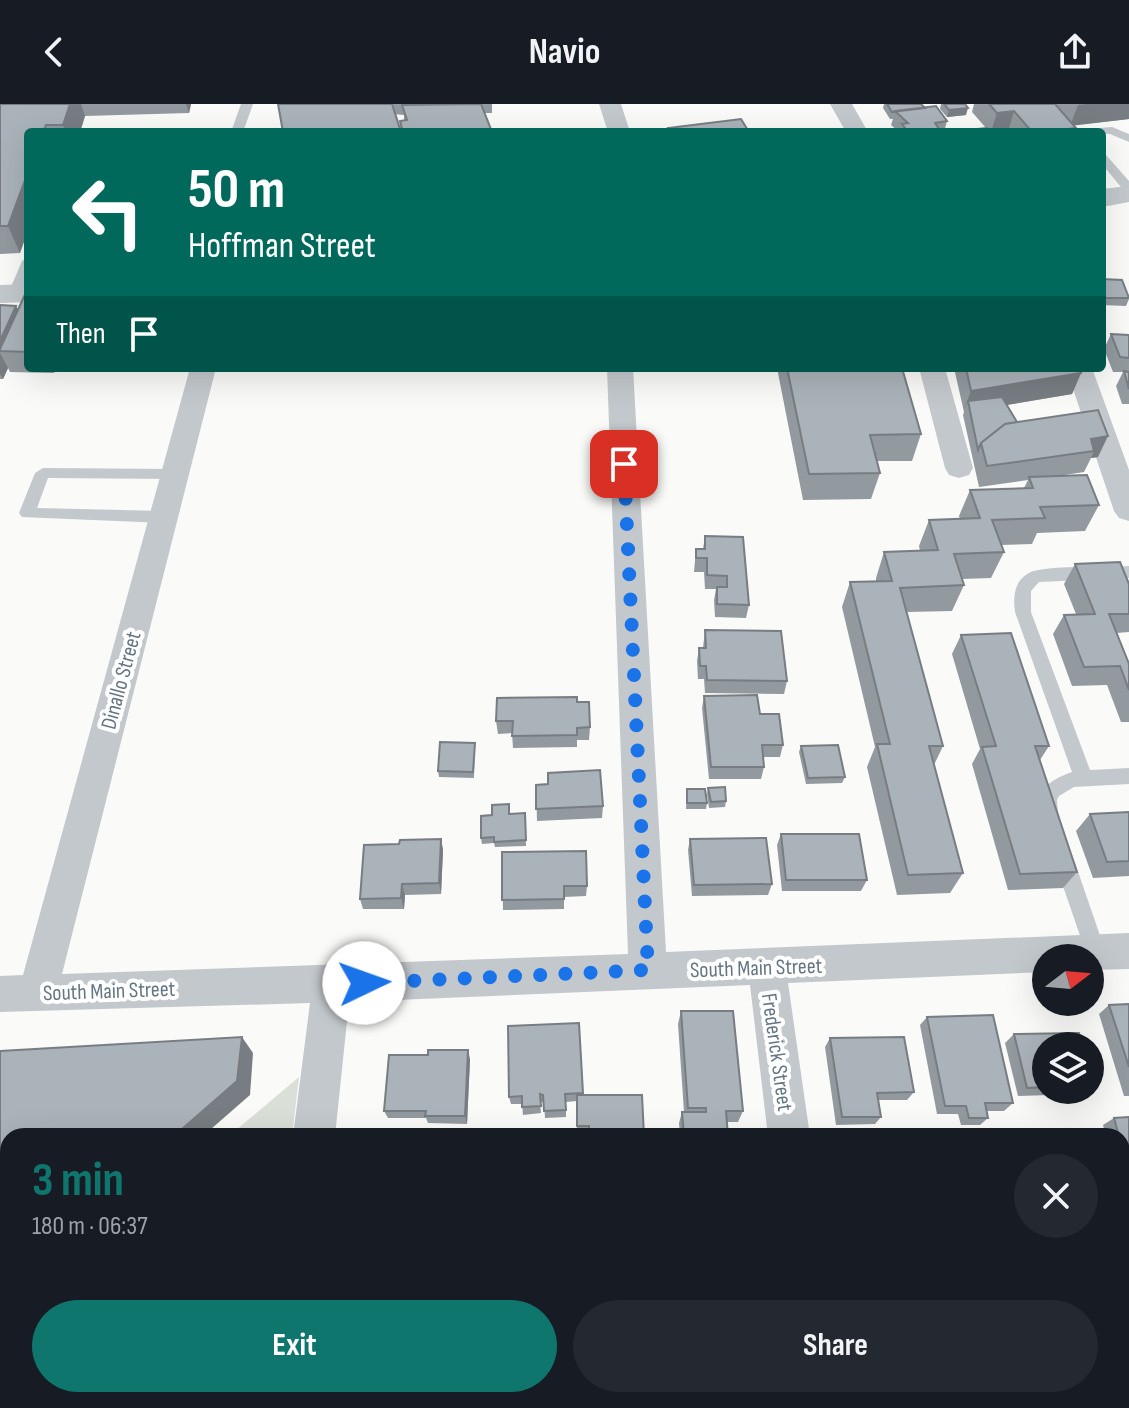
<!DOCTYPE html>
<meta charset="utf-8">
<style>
body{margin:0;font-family:"Sofia Sans Condensed",sans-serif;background:#242831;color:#f1f3f6;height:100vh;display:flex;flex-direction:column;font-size:30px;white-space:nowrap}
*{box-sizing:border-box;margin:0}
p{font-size:26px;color:#9ea1a6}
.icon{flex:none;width:44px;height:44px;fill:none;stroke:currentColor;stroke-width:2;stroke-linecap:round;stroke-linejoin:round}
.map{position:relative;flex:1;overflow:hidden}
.details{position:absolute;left:0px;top:1024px;width:1130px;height:280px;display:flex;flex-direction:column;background:#171b24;border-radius:24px 24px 0 0;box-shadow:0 8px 32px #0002}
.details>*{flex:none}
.banner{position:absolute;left:24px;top:24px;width:1082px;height:244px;border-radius:8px;box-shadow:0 8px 32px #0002;background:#00695c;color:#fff;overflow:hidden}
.needle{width:52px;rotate:74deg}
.tools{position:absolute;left:1032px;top:840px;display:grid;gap:16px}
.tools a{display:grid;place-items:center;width:72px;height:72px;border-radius:50%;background:#171b24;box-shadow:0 8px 32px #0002;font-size:40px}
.pin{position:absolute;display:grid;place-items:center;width:68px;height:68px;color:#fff;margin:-34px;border-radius:16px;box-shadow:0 4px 12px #0006}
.me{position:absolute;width:88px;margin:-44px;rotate:87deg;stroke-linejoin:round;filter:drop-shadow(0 0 6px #0008)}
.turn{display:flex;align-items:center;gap:28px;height:168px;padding:0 32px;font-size:36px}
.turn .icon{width:104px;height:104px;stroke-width:2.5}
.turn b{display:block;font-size:56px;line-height:68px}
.then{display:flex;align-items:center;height:76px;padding:0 32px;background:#0003;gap:16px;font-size:30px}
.round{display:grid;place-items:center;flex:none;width:84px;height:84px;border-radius:42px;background:#242831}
.summary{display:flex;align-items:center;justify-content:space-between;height:136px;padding:0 32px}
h1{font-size:48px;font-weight:700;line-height:60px;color:#0f766e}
.button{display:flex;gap:16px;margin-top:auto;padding:16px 32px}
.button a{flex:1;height:92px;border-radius:48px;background:#0f766e;color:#fff;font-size:32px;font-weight:700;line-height:92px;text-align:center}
.button a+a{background:#242831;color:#f1f3f6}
header{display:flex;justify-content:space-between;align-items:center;height:104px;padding:0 32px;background:#171b24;font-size:36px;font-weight:700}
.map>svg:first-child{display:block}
.green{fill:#dadfd7}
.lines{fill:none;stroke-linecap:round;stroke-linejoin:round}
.service{fill:#c3c8cc;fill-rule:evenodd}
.minor{fill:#c3c8cc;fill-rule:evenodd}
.tertiary{fill:#c3c8cc;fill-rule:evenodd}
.wall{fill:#929a9f}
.shaded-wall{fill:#777d82}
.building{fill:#aab3b9;stroke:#777d82;stroke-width:2}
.route{stroke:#1a73e8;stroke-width:14;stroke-dasharray:0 25.2}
.labels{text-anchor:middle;stroke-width:8;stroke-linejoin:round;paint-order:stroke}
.street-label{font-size:22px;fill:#657683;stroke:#fff}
</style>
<header><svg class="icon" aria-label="back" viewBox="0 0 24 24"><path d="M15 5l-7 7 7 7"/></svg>Navio<svg class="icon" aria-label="share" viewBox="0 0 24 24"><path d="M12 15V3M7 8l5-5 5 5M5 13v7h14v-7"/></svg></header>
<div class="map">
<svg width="1129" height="1304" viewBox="0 0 1129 1304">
<rect width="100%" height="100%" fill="#fafaf8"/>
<path class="green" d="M 299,973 L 292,1032 L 229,1032 Z
M 8,1218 L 8,1296 L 260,1296 L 259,1304 L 0,1304 L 0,1225 Z"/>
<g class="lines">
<path class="service" d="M 241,0 L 253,0 L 243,28 L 231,28 Z
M 1112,23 L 1129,30 L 1129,38 L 1110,30 L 1083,28 L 1089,25 Z
M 1102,49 L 1106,51 L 1129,77 L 1129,89 L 1125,88 L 1102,60 Z
M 28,153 C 28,168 27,179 20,193 L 10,193 L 8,190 L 22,157 Z
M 43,364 L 175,365 L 183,370 L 175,375 L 48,374 L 37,404 L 164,407 L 172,413 L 164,419 L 22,413 L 19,409 L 35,369 Z
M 1129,462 L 1129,474 L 1039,478 L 1031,487 L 1031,508 L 1090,666 L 1129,664 L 1129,680 L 1074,683 L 1059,692 L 1057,696 L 1058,710 L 1056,716 L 1049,718 L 1042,716 C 1030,689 1049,676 1072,668 L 1015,508 C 1013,493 1014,477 1029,469 C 1042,461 1109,463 1129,462 Z
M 1063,745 L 1070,747 L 1073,753 L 1106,849 L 1103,856 L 1096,858 L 1090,856 L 1086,849 L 1053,753 L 1056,747 Z"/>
<path class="minor" d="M 599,0 L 621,0 L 630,28 L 608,28 Z
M 830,0 L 852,0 L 868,28 L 846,28 Z
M 190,264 L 216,264 L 62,870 L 628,850 L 607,264 L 633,264 L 666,848 L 1129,829 L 1129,865 L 1090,866 L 1090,854 L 1046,854 L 1046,868 L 788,879 L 810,1032 L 768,1032 L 750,881 L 349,898 L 335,1032 L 293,1032 L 310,899 L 0,908 L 0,872 L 23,871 Z
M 919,264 L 945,264 L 973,364 L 969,371 L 959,374 L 949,371 L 945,364 Z
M 1066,264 L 1092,264 L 1129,366 L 1129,417 L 1119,414 L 1114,407 Z
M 259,1296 L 305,1296 L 304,1304 L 258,1304 Z
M 801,1296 L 847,1296 L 848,1304 L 802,1304 Z"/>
<path class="tertiary" d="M 1129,82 L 1129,98 L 1102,103 L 1102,85 Z
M 28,180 L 28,198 L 0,199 L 0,181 Z"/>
</g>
<path class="wall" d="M 0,0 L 191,0 L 189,9 L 85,12 L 80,28 L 28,28 L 20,149 L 0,150 Z
M 278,0 L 492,0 L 492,9 L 485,9 L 492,28 L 401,28 L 400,17 L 404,17 L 404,11 Z
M 884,0 L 921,0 L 947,17 L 944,28 L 899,28 L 891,21 L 893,15 L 890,15 L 883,4 Z
M 941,0 L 965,0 L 966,11 L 947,13 L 940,5 Z
M 974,0 L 1129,0 L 1129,15 L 1074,21 L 1075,28 L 966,28 L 966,26 L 986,24 L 972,8 Z
M 1102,175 L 1129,195 L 1126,202 L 1102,201 Z
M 28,184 L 28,264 L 56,264 L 54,269 L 10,268 L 8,264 L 3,275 L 0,275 L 0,201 L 16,202 L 18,205 Z
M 1111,230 L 1129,231 L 1129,300 L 1122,300 L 1116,282 L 1123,268 L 1113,268 L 1104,245 Z
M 777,264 L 902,264 L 921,330 L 912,357 L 877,357 L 880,369 L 871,395 L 803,396 Z
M 954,264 L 1080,264 L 1081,269 L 1072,290 L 1007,301 L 1017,318 L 1098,306 L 1098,353 L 1091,354 L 1084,368 L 1052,373 L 1099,401 L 1085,427 L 1037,429 L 1032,440 L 1001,441 L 1004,448 L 991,474 L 962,475 L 964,481 L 952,507 L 906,508 L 943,642 L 934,661 L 963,769 L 950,789 L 897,791 L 867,663 L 875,643 L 842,503 L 850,478 L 876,477 L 876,474 L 884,448 L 920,447 L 919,442 L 929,416 L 960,415 L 959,412 L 970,386 L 1024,384 L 1028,376 L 979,383 L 963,311 L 964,308 Z
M 705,432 L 749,501 L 746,514 L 715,513 L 714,496 L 716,485 L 705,485 L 704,468 L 694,468 L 696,445 L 703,445 Z
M 1075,460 L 1129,480 L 1129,528 L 1116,529 L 1129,560 L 1129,618 L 1121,618 L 1107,581 L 1072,582 L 1053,530 L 1064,511 L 1076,510 L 1064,480 Z
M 705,526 L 787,577 L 784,590 L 705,589 L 704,575 L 698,575 L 697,557 L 699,544 L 703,544 Z
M 961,531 L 1049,642 L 1040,656 L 1077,768 L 1063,784 L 1008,786 L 972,660 L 980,645 L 952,550 Z
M 704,592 L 783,641 L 780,653 L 763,653 L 764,663 L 761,675 L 709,675 L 702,604 Z
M 577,598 L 590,623 L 589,636 L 577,636 L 577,643 L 513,644 L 512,629 L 498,630 L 496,617 Z
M 475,639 L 474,674 L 439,673 L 438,667 Z
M 801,642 L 845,673 L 842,679 L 806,680 L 799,648 Z
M 536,681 L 603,702 L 602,714 L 537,717 Z
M 708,684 L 726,697 L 725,703 L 709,704 L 707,690 Z
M 687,685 L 707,699 L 706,705 L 686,705 Z
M 1129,708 L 1129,772 L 1093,774 L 1076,727 L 1090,710 Z
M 525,709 L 526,742 L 495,743 L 494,739 L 482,740 L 481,734 L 509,710 Z
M 781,730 L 867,776 L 861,787 L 782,787 L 777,741 Z
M 441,735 L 443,746 L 441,790 L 405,791 L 404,805 L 363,805 L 360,795 L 399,740 Z
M 690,735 L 772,780 L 768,791 L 692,792 L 688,746 Z
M 502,748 L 587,782 L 586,792 L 564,793 L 564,805 L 503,806 Z
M 1129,900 L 1129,992 L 1124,992 L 1099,910 L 1109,901 Z
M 681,907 L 743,1007 L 738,1018 L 727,1018 L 728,1032 L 680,1032 L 679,1019 L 682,1008 L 684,1008 L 678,920 Z
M 927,913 L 1013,999 L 1004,1007 L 987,1007 L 988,1014 L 980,1021 L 961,1021 L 958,1010 L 937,1010 L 920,921 Z
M 579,919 L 583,991 L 644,1032 L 588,1032 L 588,1029 L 577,1029 L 577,997 L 566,998 L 566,1013 L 545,1014 L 544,998 L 540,998 L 541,1009 L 523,1011 L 522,1000 L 511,1000 L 509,993 Z
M 1014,930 L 1046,942 L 1046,986 L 1090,986 L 1084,990 L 1018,992 L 1005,939 Z
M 830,934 L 914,988 L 907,996 L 878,996 L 881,1013 L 875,1020 L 836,1021 L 825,943 Z
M 470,955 L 467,1020 L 428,1019 L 426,1014 L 388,1014 L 384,1007 Z
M 1129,1013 L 1129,1066 L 1122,1066 L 1122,1032 L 1106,1032 L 1103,1021 L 1114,1014 Z
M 1122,1079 L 1129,1094 L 1129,1133 L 1125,1134 L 1129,1149 L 1129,1225 L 1122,1225 Z"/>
<path class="shaded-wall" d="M 70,0 L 81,0 L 85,12 L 80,28 L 66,28 L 63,21 Z
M 186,0 L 191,0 L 189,9 Z
M 1086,0 L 1129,0 L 1129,15 L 1070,22 L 1078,1 Z
M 968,4 L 966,11 L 947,13 L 949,6 Z
M 1014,7 L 1008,28 L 991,28 L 997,9 Z
M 1076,24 L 1075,28 L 1043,28 Z
M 28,68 L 28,127 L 20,149 L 8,122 Z
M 16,202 L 26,223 L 0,247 L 0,237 Z
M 0,249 L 8,264 L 3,275 L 0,270 Z
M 1081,269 L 1072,290 L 970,307 L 968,297 L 963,308 L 971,287 Z
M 1108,332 L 1098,353 L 1091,354 L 1094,347 L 1091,335 Z
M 441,735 L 443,746 L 441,790 L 439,779 Z
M 402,780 L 405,791 L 404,805 L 401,794 Z
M 242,933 L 253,949 L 250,991 L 203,1032 L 174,1032 Z
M 468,946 L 470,955 L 467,1020 L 465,1012 Z
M 8,1176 L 8,1204 L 0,1211 L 0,1183 Z"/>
<path class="building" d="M 0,0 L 70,0 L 63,21 L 46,21 L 43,28 L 28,28 L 28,68 L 8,122 L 0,122 Z
M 278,0 L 392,0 L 401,28 L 283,28 Z
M 481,0 L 492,28 L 403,28 L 400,17 L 407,16 L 402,1 Z
M 887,0 L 921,0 L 925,4 L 892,8 Z
M 944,0 L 965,0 L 968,4 L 949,6 Z
M 989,0 L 1055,0 L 1076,24 L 1043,28 L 1032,28 L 1014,7 L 997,9 Z
M 936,2 L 947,17 L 935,19 L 941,28 L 908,28 L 902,20 L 908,19 L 895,7 Z
M 741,15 L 749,28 L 670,28 L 668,24 Z
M 987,24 L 989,27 L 1000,26 L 1002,28 L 968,28 L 966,26 Z
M 1102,175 L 1122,176 L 1129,194 L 1102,194 Z
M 28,184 L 28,248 L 0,247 L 0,245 Z
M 0,201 L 16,202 L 0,237 Z
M 1111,230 L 1129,231 L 1129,254 L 1120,253 Z
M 787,264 L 902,264 L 921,330 L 870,331 L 880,369 L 809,370 Z
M 966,264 L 1080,264 L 1081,269 L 971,287 Z
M 1124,267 L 1129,268 L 1129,285 Z
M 1002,293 L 1017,318 L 1005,320 L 981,339 L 978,346 L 968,297 Z
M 1098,306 L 1108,332 L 1091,335 L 1094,347 L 987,362 L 981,339 L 1005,320 Z
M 1087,371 L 1099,401 L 1040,403 L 1045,414 L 992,416 L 1004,448 L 954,450 L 964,481 L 900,484 L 943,642 L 929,642 L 963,769 L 908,771 L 877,640 L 890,640 L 850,478 L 892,477 L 884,448 L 938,446 L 929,416 L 980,414 L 970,386 L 1033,384 L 1029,373 Z
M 705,432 L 743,433 L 749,501 L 717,500 L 717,483 L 727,483 L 727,472 L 707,471 L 707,454 L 696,454 L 696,445 L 705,445 Z
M 1120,458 L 1129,480 L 1129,510 L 1109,510 L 1129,560 L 1129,586 L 1120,562 L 1084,563 L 1064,511 L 1095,510 L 1075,460 Z
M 705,526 L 781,527 L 787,577 L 707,576 L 706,562 L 700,562 L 699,544 L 706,544 Z
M 1011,529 L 1049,642 L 1035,642 L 1077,768 L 1020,770 L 982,643 L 996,642 L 961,531 Z
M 757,591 L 760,610 L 779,610 L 783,641 L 762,641 L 764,663 L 711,663 L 704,592 Z
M 577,593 L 577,598 L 589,598 L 590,623 L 577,624 L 577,631 L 512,632 L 513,617 L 496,617 L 497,594 Z
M 440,638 L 475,639 L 473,668 L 438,667 Z
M 838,641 L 845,673 L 808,674 L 801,642 Z
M 600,666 L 603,702 L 536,705 L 536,681 L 548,680 L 548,669 Z
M 725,683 L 726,697 L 711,698 L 708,684 Z
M 687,685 L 705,685 L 707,699 L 687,699 Z
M 509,700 L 509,710 L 525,709 L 526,736 L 494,738 L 494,733 L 481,734 L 481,712 L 492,711 L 492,701 Z
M 1129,708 L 1129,757 L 1107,758 L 1090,710 Z
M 781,730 L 859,730 L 867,776 L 786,776 Z
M 766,734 L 772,780 L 694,781 L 690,735 Z
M 441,735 L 439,779 L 402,780 L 401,794 L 360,795 L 364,741 L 399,740 L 400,736 Z
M 586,747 L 587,782 L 564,782 L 564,795 L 502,796 L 502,748 Z
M 1129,900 L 1129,963 L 1109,901 Z
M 681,907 L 733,907 L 743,1007 L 726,1007 L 728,1032 L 684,1032 L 682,1008 L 706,1008 L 706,1004 L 688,1004 Z
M 993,911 L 1013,999 L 985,999 L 988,1014 L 969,1014 L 966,1002 L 945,1002 L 927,913 Z
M 579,919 L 583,989 L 565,990 L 566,1006 L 544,1007 L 543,991 L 540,990 L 541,1002 L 522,1003 L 522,992 L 509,993 L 508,922 Z
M 1079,929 L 1083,942 L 1046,942 L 1046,983 L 1027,984 L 1014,930 Z
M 242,933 L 237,977 L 174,1032 L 8,1032 L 8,1176 L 0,1183 L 0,947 Z
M 904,933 L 914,988 L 877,989 L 881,1013 L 842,1013 L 830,934 Z
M 428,946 L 468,946 L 465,1012 L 425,1012 L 426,1007 L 384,1007 L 389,951 L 428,951 Z
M 1090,967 L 1094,983 L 1090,983 Z
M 577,991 L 642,991 L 644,1032 L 589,1032 L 589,1022 L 577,1022 Z
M 1129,1013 L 1129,1059 L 1128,1059 L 1122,1041 L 1122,1032 L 1119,1032 L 1114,1014 Z
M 1122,1079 L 1125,1079 L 1129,1094 L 1129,1128 L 1123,1128 L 1129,1149 L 1129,1220 L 1122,1221 Z
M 486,1296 L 534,1296 L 534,1304 L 486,1304 Z"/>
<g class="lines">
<path class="route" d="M 364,879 L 648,866 L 624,360"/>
</g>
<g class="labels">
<g class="street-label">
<text transform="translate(120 576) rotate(-75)" y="8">Dinallo Street</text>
<text transform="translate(756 863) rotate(-2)" y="8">South Main Street</text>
<text transform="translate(109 886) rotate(-2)" y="8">South Main Street</text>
<text transform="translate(778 948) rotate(82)" y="8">Frederick Street</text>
</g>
</g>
</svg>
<div class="tools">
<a><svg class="needle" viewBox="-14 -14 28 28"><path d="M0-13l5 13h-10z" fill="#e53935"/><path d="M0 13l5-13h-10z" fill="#9ea1a6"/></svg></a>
<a><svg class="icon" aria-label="layers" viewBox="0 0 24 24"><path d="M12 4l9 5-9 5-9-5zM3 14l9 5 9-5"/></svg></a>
</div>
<div class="pin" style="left:624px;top:360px;background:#d93025"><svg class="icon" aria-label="arrive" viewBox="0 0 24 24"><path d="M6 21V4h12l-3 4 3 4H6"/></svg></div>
<svg class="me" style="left:364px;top:879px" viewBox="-20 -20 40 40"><circle r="19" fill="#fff"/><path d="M0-13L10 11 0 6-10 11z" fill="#1a73e8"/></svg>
<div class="banner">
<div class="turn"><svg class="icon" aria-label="left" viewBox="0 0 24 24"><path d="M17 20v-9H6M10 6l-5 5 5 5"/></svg><div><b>50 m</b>Hoffman Street</div></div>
<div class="then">Then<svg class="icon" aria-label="arrive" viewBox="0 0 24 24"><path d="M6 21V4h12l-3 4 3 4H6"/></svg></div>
</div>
<section class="details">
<div class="summary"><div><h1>3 min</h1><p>180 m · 06:37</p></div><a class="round"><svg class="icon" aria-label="close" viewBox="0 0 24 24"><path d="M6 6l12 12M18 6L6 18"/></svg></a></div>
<div class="button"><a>Exit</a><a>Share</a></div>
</section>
</div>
